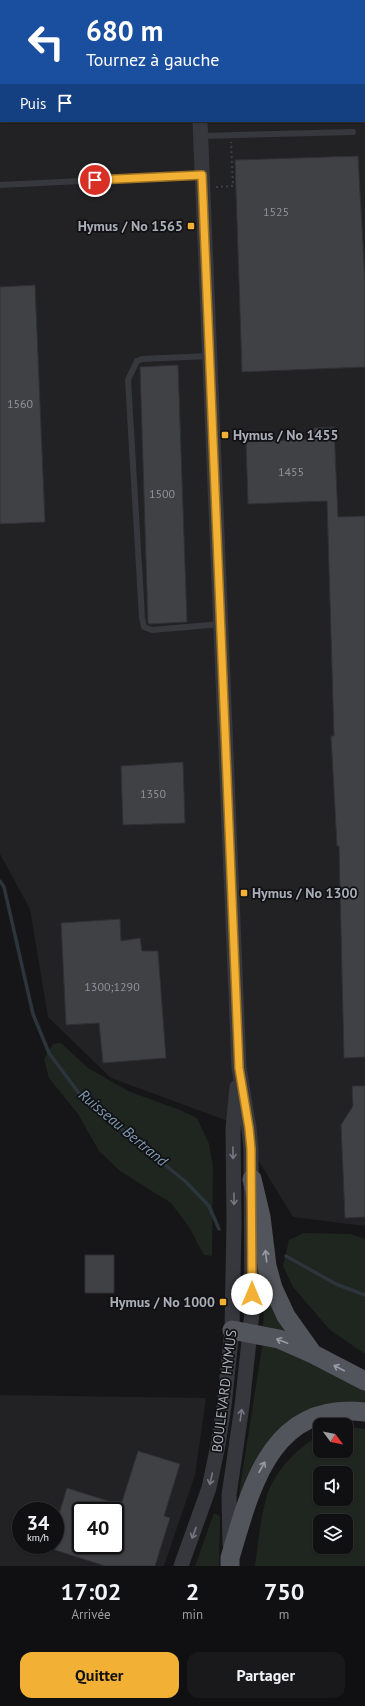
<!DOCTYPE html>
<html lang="fr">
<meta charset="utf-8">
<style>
body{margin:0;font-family:"PT Sans",sans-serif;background:#19191b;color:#f1f3f6;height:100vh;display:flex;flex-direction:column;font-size:15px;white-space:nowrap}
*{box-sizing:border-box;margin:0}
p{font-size:13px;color:#9c9d9f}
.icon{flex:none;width:22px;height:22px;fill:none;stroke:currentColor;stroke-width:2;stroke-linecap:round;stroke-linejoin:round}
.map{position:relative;height:1566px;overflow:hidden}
.drawer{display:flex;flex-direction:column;background:#101012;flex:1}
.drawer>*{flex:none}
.hud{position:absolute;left:0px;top:0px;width:365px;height:122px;box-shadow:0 1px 3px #0004,0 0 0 1px #303032;background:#1a4fa0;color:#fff;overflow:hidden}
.needle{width:26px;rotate:122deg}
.buttons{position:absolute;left:313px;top:1418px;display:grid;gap:8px}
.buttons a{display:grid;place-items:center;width:40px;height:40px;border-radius:8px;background:#101012;box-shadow:0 1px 3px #0004,0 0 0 1px #303032;font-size:20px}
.speed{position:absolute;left:12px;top:1502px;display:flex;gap:8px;font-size:20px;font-weight:700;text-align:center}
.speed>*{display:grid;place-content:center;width:52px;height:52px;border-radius:50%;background:#101012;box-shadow:0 1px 3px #0004,0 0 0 1px #303032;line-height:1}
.speed small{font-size:10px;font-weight:400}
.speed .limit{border:2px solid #111;border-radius:6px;background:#fff;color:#111}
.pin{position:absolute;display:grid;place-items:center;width:34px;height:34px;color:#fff;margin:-17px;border:2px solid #fff;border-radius:50%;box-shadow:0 1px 4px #0007}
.me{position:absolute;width:44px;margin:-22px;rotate:0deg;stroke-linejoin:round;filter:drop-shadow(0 0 3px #0008)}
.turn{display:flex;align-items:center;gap:14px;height:84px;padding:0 20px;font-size:18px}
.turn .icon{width:52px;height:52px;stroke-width:2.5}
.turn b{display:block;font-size:28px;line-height:34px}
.then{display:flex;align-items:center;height:38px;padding:0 20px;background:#0003;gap:8px;font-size:15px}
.eta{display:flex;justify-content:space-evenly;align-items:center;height:68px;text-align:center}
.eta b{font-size:24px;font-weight:700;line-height:28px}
.button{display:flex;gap:8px;margin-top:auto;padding:8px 20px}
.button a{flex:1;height:46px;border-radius:12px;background:#f2b134;color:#111;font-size:16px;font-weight:700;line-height:46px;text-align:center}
.button a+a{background:#19191b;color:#f1f3f6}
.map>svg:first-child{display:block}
.built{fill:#222225;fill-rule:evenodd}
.green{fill:#1e261f;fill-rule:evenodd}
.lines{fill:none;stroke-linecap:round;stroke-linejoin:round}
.stream{stroke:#2c353c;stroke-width:3.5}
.building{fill:#404145;stroke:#303034;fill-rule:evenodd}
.path{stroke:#3d3f44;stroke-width:2;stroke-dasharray:2 3;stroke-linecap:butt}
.service{stroke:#37383d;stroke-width:6}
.tertiary{stroke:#37383d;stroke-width:15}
.primary{stroke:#53555c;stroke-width:19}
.oneway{stroke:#757881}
.oneway2{stroke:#979ba6}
.route-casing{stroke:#9d7322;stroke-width:10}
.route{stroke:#f2b134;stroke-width:7}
.poi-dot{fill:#f2b134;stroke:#111113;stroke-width:1.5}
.labels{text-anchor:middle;stroke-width:3.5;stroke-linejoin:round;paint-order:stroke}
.number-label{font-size:12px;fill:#8e929b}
.poi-label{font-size:14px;font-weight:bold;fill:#a8adb8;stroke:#111113;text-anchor:end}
.street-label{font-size:14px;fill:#a8adb8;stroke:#111113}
.water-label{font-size:15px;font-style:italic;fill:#7f9bb3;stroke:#111113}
</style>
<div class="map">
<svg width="365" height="1566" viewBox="0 0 365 1566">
<rect width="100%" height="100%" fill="#161618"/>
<path class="built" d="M 0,0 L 365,0 L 365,1226 L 293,1217 L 236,1124 L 111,1078 L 48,1017 L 30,909 L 0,854 ZM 1,1 L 364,1 L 364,121 L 1,121 Z
M 0,1395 L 206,1398 L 195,1475 L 164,1566 L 0,1566 ZM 21,1511 L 55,1511 L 55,1545 L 21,1545 ZM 81,1511 L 115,1511 L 115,1545 L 81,1545 Z"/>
<path class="green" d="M 61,1043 L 88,1068 L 128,1091 L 180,1110 L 197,1118 L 209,1144 L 213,1167 L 212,1256 L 204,1255 L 189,1227 L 171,1203 L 120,1171 L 99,1151 L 78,1114 L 49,1078 L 44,1059 L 53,1044 Z
M 304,1233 L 350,1234 L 365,1239 L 365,1354 L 330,1330 L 293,1287 L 283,1266 L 289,1240 Z
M 266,1277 L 292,1333 L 263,1326 Z
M 265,1344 L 277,1346 L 365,1389 L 365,1403 C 338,1398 309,1407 287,1423 L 240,1494 L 239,1494 L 262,1347 Z
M 352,1427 L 365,1429 L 365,1566 L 255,1566 C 258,1544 260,1521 266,1499 C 273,1472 297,1448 320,1435 L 320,1451 L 346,1451 L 346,1428 ZM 320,1473 L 346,1473 L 346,1499 L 320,1499 ZM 320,1521 L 346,1521 L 346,1547 L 320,1547 Z
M 214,1513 L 220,1516 L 219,1566 L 195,1566 Z"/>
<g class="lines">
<path class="stream" d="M 0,881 L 4,887 L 33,1014 L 49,1053 L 81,1096 L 186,1182 L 209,1206 L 219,1229
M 286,1256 L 336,1284 L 365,1295"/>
</g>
<path class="building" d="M 358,156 L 365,281 L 365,367 L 242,372 L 235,160 Z
M 35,285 L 45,522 L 0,524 L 0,287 Z
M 178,365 L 187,622 L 149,624 L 148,623 L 140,367 Z
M 334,427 L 338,517 L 365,516 L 365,1057 L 344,1058 L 339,846 L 337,846 L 331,736 L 334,736 L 327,501 L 248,504 L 246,442 L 314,439 L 314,428 Z
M 183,762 L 185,823 L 123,825 L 121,766 Z
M 120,919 L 121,941 L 140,938 L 142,951 L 158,951 L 166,1058 L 103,1063 L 99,1023 L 66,1025 L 61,923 Z
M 352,1086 L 365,1086 L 365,1217 L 345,1218 L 341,1125 L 353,1106 Z
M 85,1255 L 114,1255 L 114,1293 L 85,1293 Z
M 138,1451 L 180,1464 L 164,1516 L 170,1518 L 155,1566 L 105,1566 L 55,1550 L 55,1527 L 67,1488 L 121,1505 ZM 81,1511 L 115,1511 L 115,1545 L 81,1545 Z"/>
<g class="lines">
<path class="path" d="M 216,187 L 233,186 L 231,142"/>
<path class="service" d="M 200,136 L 353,132
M 0,185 L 202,175
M 209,356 L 142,359 L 137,361 L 128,380 L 142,617 L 144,627 L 152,630 L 221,624"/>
<path class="tertiary" d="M 194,0 L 194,1
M 200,121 L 239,1068 L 249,1128 L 251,1149 L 252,1313 L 242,1406 L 229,1495 L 230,1545
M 181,1566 L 209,1488 L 218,1445 L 224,1406 L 232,1330 L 234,1222 L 233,1128 L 237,1087"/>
<path class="primary" d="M 252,1179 L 261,1217 L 267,1266 L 273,1288 L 286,1316 L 313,1354
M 232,1330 L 279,1339 L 313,1354 L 365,1381
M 230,1566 L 230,1558 C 251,1487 271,1401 365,1412"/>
</g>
<defs><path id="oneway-shaft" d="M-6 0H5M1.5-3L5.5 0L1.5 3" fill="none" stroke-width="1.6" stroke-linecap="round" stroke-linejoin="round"/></defs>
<g class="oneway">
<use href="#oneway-shaft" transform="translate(233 1153) rotate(89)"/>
<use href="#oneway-shaft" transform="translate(234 1199) rotate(89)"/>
<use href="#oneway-shaft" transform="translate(241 1415) rotate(-82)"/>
<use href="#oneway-shaft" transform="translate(211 1479) rotate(103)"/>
<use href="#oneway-shaft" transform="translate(194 1533) rotate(111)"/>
</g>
<g class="oneway2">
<use href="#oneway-shaft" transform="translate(266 1256) rotate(-97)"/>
<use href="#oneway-shaft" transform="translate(282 1341) rotate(-159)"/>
<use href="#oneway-shaft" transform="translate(339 1368) rotate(-153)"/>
<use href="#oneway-shaft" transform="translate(262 1467) rotate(-61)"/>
</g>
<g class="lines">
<defs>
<path id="route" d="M 95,180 L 202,175 L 239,1068 L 249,1128 L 251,1149 L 252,1294"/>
</defs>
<use href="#route" class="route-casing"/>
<use href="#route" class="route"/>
</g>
<g class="poi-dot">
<rect x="187" y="222" width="8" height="8" rx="2"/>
<rect x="221" y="431" width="8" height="8" rx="2"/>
<rect x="240" y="889" width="8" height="8" rx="2"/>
<rect x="219" y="1298" width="8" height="8" rx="2"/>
</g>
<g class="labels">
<g class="number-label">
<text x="276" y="216">1525</text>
<text x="20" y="408">1560</text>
<text x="291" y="476">1455</text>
<text x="162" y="498">1500</text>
<text x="153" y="798">1350</text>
<text x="112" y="991">1300;1290</text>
</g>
<g class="poi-label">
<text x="183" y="231">Hymus / No 1565</text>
<text x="233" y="440" text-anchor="start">Hymus / No 1455</text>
<text x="252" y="898" text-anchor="start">Hymus / No 1300</text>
<text x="215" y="1307">Hymus / No 1000</text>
</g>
<g class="street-label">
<text transform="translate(224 1391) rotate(-83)" y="5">BOULEVARD HYMUS</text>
</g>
<g class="water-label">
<text transform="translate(123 1128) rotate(40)" y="5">Ruisseau Bertrand</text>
</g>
</g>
</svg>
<div class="buttons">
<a><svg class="needle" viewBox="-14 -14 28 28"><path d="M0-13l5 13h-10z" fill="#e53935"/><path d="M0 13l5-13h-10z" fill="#9c9d9f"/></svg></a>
<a><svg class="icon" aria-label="sound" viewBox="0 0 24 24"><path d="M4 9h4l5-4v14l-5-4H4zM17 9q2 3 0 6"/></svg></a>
<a><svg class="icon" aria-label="layers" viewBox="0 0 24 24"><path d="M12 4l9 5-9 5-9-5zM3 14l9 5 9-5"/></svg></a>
</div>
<div class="speed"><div>34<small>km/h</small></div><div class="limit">40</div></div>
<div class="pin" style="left:95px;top:180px;background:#d93025"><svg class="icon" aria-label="arrive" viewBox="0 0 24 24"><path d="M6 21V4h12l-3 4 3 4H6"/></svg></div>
<svg class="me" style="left:252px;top:1294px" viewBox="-20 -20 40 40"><circle r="19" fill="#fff"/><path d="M0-13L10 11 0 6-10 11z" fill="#f2b134"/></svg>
<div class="hud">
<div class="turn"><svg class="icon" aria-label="left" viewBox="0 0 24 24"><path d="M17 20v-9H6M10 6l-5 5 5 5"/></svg><div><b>680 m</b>Tournez à gauche</div></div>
<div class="then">Puis<svg class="icon" aria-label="arrive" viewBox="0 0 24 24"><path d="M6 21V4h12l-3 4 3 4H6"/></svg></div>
</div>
</div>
<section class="drawer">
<div class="eta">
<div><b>17:02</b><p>Arrivée</p></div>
<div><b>2</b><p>min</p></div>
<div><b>750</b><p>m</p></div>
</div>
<div class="button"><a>Quitter</a><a>Partager</a></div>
</section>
